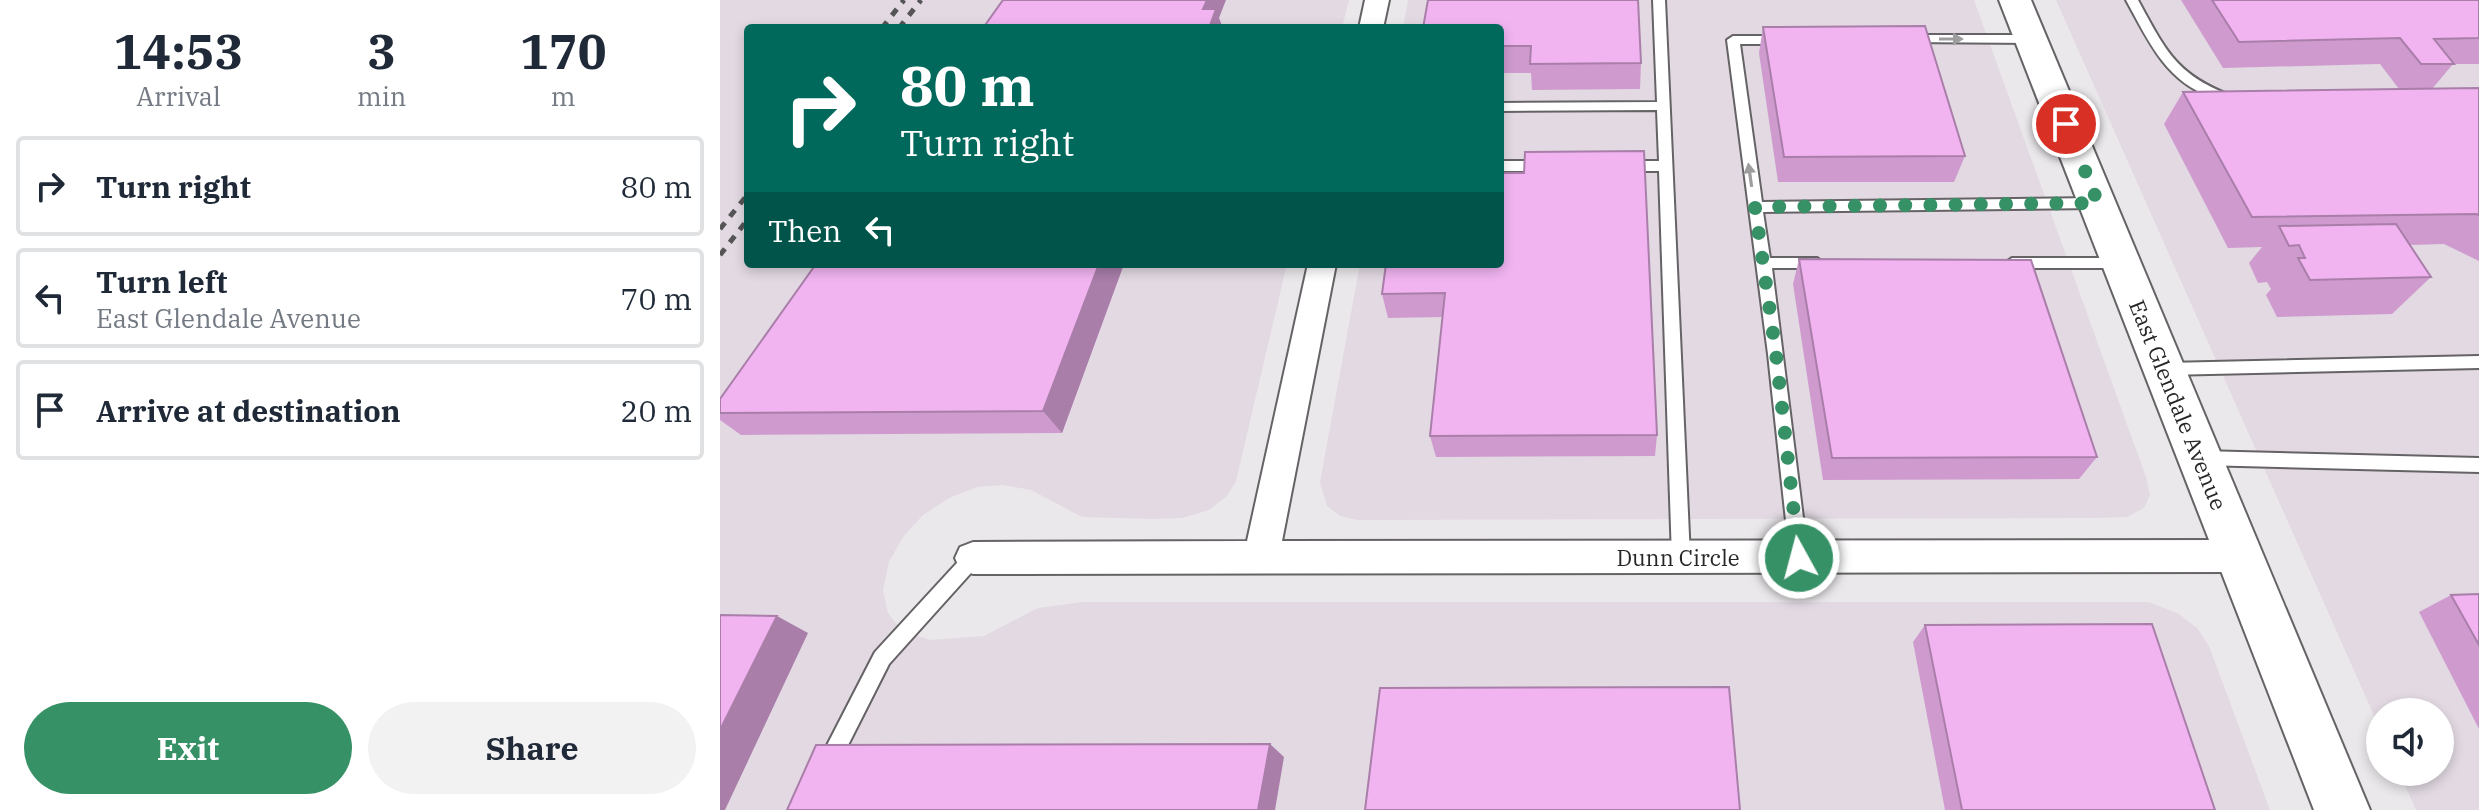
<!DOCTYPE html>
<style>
body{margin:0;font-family:"IBM Plex Serif",serif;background:#f2f2f3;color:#1f2937;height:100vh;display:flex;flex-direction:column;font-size:30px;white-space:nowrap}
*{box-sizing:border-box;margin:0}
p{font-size:26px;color:#747a83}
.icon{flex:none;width:44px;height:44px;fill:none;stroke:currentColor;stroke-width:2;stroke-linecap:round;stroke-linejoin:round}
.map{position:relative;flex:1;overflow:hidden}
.sheet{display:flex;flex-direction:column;background:#fff;width:720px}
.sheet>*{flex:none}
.hud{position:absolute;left:24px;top:24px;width:760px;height:244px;border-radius:8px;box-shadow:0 4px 12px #0003;background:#00695c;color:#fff;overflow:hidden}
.tools{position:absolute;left:1646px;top:698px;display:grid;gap:16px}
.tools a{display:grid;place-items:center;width:88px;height:88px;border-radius:50%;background:#fff;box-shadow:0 4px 12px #0003;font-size:40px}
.pin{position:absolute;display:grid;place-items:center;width:68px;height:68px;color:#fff;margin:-34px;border:4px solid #fff;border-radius:50%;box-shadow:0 2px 8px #0007}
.me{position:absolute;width:88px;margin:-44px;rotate:353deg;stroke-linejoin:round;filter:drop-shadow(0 0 6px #0008)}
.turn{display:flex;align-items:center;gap:28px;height:168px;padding:0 24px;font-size:36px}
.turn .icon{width:104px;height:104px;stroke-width:2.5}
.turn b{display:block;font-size:56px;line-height:68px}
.then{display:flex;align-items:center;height:76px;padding:0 24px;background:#0003;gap:16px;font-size:30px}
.eta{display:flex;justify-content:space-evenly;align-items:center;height:136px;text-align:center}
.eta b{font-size:48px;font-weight:800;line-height:56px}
.primary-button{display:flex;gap:16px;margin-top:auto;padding:16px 24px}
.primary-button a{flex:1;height:92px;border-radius:48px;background:#379167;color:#fff;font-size:32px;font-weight:800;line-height:92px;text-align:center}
.primary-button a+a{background:#f2f2f3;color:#1f2937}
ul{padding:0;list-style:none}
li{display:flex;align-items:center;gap:24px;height:100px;margin:0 16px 12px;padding:0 8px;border:4px solid #e0e1e3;border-radius:8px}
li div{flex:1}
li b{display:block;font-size:30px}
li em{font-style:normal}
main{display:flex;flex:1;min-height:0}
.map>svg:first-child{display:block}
.built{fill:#e2d9e2}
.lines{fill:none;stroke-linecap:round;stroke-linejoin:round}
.lane-casing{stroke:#656365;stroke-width:4}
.street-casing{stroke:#656365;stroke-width:4}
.secondary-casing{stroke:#656365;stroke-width:4}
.lane{fill:#fff;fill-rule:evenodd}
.street{fill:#fff;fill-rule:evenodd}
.secondary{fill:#fff;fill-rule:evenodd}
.rail{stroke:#565556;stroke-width:5;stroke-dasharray:8 8;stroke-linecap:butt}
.wall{fill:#cf9bcf}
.shaded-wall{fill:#a97ea9}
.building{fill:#f1b4f1;stroke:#a97ea9;stroke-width:2}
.oneway{fill:#9e9d9e}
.route{stroke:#379167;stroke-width:14;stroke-dasharray:0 25.2}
.labels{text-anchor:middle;stroke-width:8;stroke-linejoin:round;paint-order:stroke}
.street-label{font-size:22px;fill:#272627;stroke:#fff}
</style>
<main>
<section class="sheet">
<div class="eta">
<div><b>14:53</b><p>Arrival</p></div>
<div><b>3</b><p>min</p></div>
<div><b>170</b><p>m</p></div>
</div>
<ul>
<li><svg class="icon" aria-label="right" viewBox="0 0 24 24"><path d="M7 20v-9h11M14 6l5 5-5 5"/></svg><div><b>Turn right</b></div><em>80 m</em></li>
<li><svg class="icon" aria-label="left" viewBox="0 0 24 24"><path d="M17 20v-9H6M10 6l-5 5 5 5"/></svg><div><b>Turn left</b><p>East Glendale Avenue</p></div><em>70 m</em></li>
<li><svg class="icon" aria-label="arrive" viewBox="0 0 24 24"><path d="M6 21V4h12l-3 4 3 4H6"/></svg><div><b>Arrive at destination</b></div><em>20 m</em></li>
</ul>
<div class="primary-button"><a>Exit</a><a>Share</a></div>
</section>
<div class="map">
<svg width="1759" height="810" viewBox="0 0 1759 810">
<rect width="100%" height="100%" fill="#ebe8eb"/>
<path class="built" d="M 0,0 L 629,0 L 622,28 L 28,28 L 28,264 L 567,264 L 516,481 L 507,496 L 489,510 L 462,518 L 432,519 L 362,517 L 311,490 L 283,485 L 257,487 L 229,498 L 203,515 L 183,537 L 169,562 L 163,590 L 168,613 L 182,631 L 210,640 L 264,636 L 318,608 L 363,602 L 1429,602 L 1459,614 L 1477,628 L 1489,646 L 1550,810 L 0,810 Z
M 688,0 L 1254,0 L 1426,477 L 1430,495 L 1424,508 L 1407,517 L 1375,518 L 637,520 L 620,516 L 607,506 L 600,482 L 640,264 L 780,264 L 780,28 L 683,28 Z
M 1336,0 L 1759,0 L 1759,810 L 1696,810 L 1679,772 L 1720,772 L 1720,712 L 1660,712 L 1660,729 Z"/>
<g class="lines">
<defs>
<path id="lane" d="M 933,0 L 945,0 L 970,558 L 967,564 L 961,566 L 955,564 L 952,558 L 939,171 L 903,171 L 896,166 L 903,161 L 939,161 L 937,110 L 780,111 L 780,103 L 937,102 Z
M 1406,0 L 1418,0 C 1445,49 1455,74 1510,95 L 1510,101 C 1502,102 1495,98 1486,95 C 1444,78 1427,38 1406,0 Z
M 1188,35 L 1311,35 L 1317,39 L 1311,43 L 1184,42 L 1182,39 Z
M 1013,36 L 1061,36 L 1067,40 L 1061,44 L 1020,44 L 1042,202 L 1378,198 L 1385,203 L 1378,208 L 1043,212 L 1050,258 L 1097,258 L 1104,263 L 1097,268 L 1052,268 L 1088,558 L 1085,564 L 1079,566 L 1073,564 L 1070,558 L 1048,354 L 1007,40 Z
M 780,161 L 824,161 L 831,166 L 824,171 L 780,171 Z
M 1292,258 L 1401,258 L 1408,263 L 1401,268 L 1292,268 L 1285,263 Z
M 1759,356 L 1759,368 L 1446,375 L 1440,373 L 1438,369 L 1440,365 L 1446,363 Z
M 1481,451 L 1759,458 L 1759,472 L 1481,465 L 1475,463 L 1473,458 L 1475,453 Z
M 253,550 L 259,552 L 262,558 L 259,564 L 169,664 L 116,769 L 109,772 L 102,769 L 99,762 L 102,755 L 155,652 L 247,552 Z"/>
<path id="street" d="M 645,0 L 669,0 L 663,28 L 639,28 Z
M 588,264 L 616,264 L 562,541 L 1519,540 L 1531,545 L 1537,556 L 1531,567 L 1519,572 L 253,574 L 240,569 L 235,558 L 240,547 L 253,542 L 527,541 Z"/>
<path id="secondary" d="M 1279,0 L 1311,0 L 1650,810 L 1594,810 Z"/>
</defs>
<use href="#lane" class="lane-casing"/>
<use href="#street" class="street-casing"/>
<use href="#secondary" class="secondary-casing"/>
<use href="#lane" class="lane"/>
<use href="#street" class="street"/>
<use href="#secondary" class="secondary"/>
<path class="rail" d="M 162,28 L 184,0
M 179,28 L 201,0
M 0,229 L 28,194
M 0,255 L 28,219"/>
</g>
<path class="wall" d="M 1461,0 L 1759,0 L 1759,64 L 1733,64 L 1712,89 L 1759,88 L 1759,261 L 1724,244 L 1690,245 L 1711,277 L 1672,314 L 1557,317 L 1546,295 L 1551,289 L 1547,282 L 1538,283 L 1529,263 L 1542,247 L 1508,248 L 1444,124 L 1463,92 L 1679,89 L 1660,64 L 1503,68 Z
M 1043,27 L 1245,156 L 1234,182 L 1058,182 L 1039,53 Z
M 780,28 L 921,63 L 920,89 L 812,90 L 811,73 L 780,73 Z
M 1079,259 L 1377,457 L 1359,479 L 1103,480 L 1073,284 Z
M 404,264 L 342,433 L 21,435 L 0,420 L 0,399 Z
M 780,264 L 937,435 L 935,456 L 716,457 L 710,436 L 723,317 L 668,318 L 662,294 Z
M 1759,594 L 1759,729 L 1699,612 L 1731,595 Z
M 1205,625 L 1495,810 L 1225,810 L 1193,642 Z"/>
<path class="shaded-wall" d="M 487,0 L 506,0 L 499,18 L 503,28 L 489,28 L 483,9 Z
M 379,264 L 404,264 L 342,433 L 323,411 Z
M 57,616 L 88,633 L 5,810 L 0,810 L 0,730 Z
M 550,744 L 564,757 L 555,810 L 538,810 Z"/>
<path class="building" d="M 283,0 L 487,0 L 483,9 L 496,9 L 489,28 L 263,28 Z
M 708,0 L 918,0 L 921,63 L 810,64 L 811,46 L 780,46 L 780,28 L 703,28 Z
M 1492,0 L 1759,0 L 1759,38 L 1714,39 L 1734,64 L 1701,64 L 1680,38 L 1519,42 Z
M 1205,26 L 1245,156 L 1064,157 L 1043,27 Z
M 1759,88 L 1759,215 L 1756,214 L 1532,217 L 1463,92 Z
M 924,151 L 937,435 L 710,436 L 725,293 L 662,294 L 666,264 L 780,264 L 780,173 L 804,173 L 805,152 Z
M 1676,224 L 1711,277 L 1590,280 L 1578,258 L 1585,258 L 1579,245 L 1569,246 L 1559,226 Z
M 1079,259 L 1311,260 L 1377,457 L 1112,458 Z
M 96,264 L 379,264 L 323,411 L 0,413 L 0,399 Z
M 1759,594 L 1759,645 L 1731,595 Z
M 0,615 L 57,616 L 0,730 Z
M 1432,624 L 1495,810 L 1242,810 L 1205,625 Z
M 1009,687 L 1020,810 L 645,810 L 660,688 Z
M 550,744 L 538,810 L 67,810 L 96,745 Z"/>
<defs><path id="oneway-solid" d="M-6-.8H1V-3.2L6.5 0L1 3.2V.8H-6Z" transform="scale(2)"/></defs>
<g class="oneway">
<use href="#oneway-solid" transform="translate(1231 39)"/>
<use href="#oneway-solid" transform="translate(1030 175) rotate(-98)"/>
</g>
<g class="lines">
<path class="route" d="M 1079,558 L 1056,354 L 1035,207 L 1378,203 L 1346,124"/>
</g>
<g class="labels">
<g class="street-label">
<text transform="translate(1458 405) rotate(68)" y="8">East Glendale Avenue</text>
<text x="958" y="566">Dunn Circle</text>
</g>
</g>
</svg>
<div class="tools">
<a><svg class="icon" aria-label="sound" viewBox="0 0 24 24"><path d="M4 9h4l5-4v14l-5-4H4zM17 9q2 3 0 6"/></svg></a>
</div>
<div class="pin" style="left:1346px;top:124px;background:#d93025"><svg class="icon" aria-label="arrive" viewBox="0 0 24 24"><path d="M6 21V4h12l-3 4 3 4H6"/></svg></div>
<svg class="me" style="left:1079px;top:558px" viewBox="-20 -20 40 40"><circle r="17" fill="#379167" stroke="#fff" stroke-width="3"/><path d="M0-11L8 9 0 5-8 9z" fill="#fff"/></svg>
<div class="hud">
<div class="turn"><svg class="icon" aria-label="right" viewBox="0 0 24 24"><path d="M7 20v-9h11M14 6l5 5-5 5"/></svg><div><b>80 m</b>Turn right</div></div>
<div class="then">Then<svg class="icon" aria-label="left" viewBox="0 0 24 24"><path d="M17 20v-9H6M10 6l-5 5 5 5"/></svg></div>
</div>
</div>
</main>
